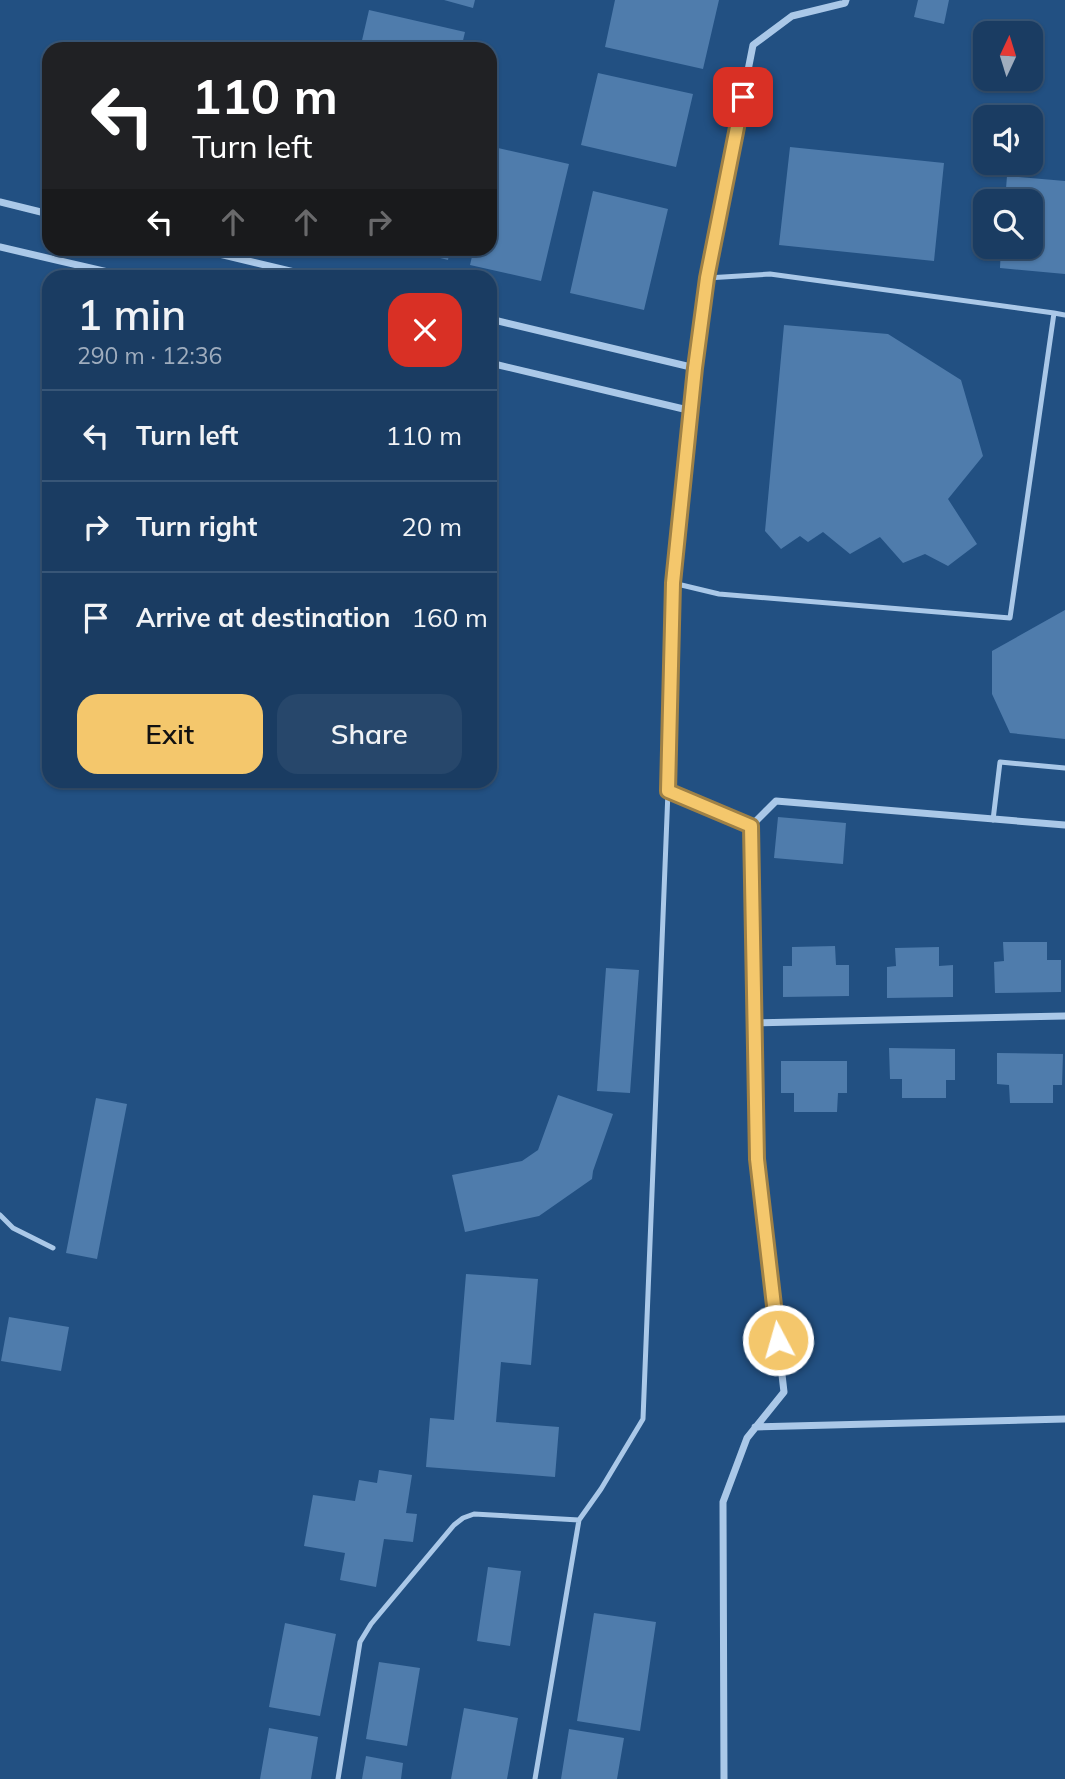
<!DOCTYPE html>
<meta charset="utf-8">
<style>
body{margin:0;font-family:Mulish,sans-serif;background:#27476b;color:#f1f3f6;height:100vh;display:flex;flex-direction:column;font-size:26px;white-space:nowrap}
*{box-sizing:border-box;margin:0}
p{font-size:23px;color:#9fadbe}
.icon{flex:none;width:38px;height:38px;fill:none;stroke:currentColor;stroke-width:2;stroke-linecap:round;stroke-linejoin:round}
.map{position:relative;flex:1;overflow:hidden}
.drawer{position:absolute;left:42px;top:270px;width:455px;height:518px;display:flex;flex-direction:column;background:#1a3c62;border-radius:21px;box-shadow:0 2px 5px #0004,0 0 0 2px #385677}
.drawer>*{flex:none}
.hud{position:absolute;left:42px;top:42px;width:455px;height:214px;border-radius:21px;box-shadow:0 2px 5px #0004,0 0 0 2px #385677;background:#202124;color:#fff;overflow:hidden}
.needle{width:46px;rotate:4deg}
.buttons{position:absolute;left:973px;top:21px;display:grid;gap:14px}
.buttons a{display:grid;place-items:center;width:70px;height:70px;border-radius:14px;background:#1a3c62;box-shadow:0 2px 5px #0004,0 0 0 2px #385677;font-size:35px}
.pin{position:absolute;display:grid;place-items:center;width:60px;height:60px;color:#fff;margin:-30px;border-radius:14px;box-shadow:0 4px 10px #0006}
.me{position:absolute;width:77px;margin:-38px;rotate:354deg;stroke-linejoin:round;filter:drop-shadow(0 0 5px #0008)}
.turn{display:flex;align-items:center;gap:24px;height:147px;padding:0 35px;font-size:32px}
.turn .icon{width:91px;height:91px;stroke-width:2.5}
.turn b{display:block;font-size:49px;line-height:60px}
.lanes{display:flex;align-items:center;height:66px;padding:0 35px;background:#0003;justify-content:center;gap:35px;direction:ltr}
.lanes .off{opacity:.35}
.round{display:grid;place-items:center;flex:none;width:74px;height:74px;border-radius:21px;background:#27476b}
.head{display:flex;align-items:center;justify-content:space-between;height:119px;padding:0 35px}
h1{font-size:42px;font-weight:600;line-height:52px}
.button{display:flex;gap:14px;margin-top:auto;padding:14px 35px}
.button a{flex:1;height:80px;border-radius:21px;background:#f4c76c;color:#111;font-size:28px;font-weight:600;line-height:80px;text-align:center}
.button a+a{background:#27476b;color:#f1f3f6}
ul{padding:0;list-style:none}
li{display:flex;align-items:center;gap:21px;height:91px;padding:0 35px;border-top:2px solid #385677}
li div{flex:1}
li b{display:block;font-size:26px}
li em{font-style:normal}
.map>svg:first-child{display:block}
.building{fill:#4f7cac}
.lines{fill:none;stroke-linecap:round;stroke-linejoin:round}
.service{stroke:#aac8e8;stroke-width:5}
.minor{stroke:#aac8e8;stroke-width:7}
.route-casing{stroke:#9f8146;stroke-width:18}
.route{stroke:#f4c76c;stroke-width:12}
</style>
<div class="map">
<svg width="1065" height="1779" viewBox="0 0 1065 1779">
<rect width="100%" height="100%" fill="#225082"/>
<path class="building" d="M 444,0 L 475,0 L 473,8 Z
M 615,0 L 719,0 L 703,69 L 605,47 Z
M 918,0 L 949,0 L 944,24 L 914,17 Z
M 369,10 L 465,32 L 461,49 L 360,49 Z
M 598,73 L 693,94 L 676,167 L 581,145 Z
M 790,147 L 944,163 L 934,261 L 779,245 Z
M 498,148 L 569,164 L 541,281 L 470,265 L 474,248 L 490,248 L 490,181 Z
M 1007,176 L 1065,181 L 1065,274 L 1000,268 L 1001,247 L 1031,247 L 1031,201 L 1005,201 Z
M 593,191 L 668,209 L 644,310 L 570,293 Z
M 401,248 L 450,248 L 448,260 Z
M 784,325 L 888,334 L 961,380 L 983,456 L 948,499 L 977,544 L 948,566 L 925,554 L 903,563 L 880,537 L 850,554 L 823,532 L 808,542 L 800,536 L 781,549 L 765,531 Z
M 1065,610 L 1065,739 L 1010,733 L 992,694 L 992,651 Z
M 778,817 L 846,823 L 843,864 L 774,858 Z
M 1003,942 L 1047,942 L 1047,960 L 1061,960 L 1061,992 L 995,993 L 994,962 L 1004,961 Z
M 835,946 L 836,965 L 849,965 L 849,996 L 783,997 L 783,966 L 792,966 L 792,947 Z
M 939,947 L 939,966 L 953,965 L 953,997 L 887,998 L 887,967 L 896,966 L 895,948 Z
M 606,968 L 639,970 L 630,1093 L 597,1091 Z
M 889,1048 L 955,1049 L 955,1080 L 946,1080 L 946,1098 L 902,1098 L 902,1079 L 890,1079 Z
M 997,1053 L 1063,1054 L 1062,1085 L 1053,1085 L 1053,1103 L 1010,1103 L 1009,1085 L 997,1084 Z
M 781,1061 L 847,1061 L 847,1093 L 838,1093 L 837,1112 L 794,1112 L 794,1093 L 781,1093 Z
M 558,1095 L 613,1114 L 593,1171 L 592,1179 L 539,1216 L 465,1232 L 452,1175 L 522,1161 L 538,1150 Z
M 96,1098 L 127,1104 L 97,1259 L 66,1253 Z
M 466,1274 L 538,1279 L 531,1365 L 501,1362 L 496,1422 L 559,1427 L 555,1477 L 426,1467 L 430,1418 L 454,1420 Z
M 9,1317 L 69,1327 L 61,1371 L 1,1361 Z
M 379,1470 L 412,1475 L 406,1513 L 417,1514 L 413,1542 L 384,1539 L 376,1587 L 340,1580 L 345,1553 L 304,1546 L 313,1495 L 355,1501 L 359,1480 L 377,1483 Z
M 488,1567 L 521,1571 L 510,1646 L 477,1641 Z
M 594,1613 L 656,1622 L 640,1731 L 577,1721 Z
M 285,1623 L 336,1634 L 320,1716 L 269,1707 Z
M 379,1662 L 420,1668 L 407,1746 L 366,1739 Z
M 464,1708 L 518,1718 L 507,1779 L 451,1779 Z
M 269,1728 L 318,1737 L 311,1779 L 260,1779 Z
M 569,1729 L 624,1738 L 617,1779 L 561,1779 Z
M 366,1756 L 403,1763 L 401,1779 L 362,1779 Z"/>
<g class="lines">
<path class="service" d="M 1054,313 L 1065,315
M 673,583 L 719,594 L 1010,618 L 1054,313 L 770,274 L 707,278
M 993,820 L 1000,762 L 1065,768
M 0,1215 L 13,1228 L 53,1248
M 338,1779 L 360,1642 L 371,1624 L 454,1525 L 463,1518 L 474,1514 L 579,1520
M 535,1779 L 579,1520 L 601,1489 L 643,1419 L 668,791"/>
<path class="minor" d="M 0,202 L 49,214
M 0,247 L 125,276
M 194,248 L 311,276
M 490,319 L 695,368
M 490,363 L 692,411
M 751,826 L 776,801 L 1065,825
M 755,1023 L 1065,1016
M 755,1427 L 1065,1419
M 724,1779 L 723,1502 L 747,1438 L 784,1392 L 757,1159 L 751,826 L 668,791 L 673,583 L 692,411 L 695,368 L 707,278 L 753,45 L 792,16 L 845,3 L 846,0"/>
</g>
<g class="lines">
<defs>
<path id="route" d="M 743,97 L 707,278 L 695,368 L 673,583 L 668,791 L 751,826 L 757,1159 L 778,1340"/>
</defs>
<use href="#route" class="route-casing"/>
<use href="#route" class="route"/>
</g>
</svg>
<div class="buttons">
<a><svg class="needle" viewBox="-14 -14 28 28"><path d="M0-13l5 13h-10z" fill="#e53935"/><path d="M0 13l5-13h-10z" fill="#9fadbe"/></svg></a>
<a><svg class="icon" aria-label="sound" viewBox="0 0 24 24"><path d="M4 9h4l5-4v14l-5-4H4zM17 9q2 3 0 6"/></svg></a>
<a><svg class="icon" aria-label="search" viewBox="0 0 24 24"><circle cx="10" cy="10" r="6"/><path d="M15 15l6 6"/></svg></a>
</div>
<div class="pin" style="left:743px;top:97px;background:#d93025"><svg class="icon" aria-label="arrive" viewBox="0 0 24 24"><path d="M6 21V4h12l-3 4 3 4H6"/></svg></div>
<svg class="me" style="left:778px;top:1340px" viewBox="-20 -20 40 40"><circle r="17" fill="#f4c76c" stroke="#fff" stroke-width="3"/><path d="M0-11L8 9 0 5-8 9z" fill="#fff"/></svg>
<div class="hud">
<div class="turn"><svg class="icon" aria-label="left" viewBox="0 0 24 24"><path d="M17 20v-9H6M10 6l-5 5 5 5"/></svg><div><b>110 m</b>Turn left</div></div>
<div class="lanes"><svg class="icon" aria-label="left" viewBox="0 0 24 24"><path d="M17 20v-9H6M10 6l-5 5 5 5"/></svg><svg class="icon off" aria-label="ahead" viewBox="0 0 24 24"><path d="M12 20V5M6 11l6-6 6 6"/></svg><svg class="icon off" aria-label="ahead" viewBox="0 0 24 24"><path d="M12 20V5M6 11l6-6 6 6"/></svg><svg class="icon off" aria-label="right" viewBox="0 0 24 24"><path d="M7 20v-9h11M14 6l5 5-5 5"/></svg></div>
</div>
<section class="drawer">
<div class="head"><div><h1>1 min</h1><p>290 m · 12:36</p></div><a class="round" style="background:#d93025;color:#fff"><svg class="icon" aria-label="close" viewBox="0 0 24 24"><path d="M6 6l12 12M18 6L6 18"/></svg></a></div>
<ul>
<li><svg class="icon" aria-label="left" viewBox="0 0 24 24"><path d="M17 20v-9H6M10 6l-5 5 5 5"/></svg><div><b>Turn left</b></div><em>110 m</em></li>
<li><svg class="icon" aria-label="right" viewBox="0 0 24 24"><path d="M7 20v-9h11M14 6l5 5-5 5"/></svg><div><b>Turn right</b></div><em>20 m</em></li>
<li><svg class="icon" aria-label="arrive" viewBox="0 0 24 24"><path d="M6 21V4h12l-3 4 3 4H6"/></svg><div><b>Arrive at destination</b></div><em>160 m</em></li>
</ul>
<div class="button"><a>Exit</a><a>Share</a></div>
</section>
</div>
